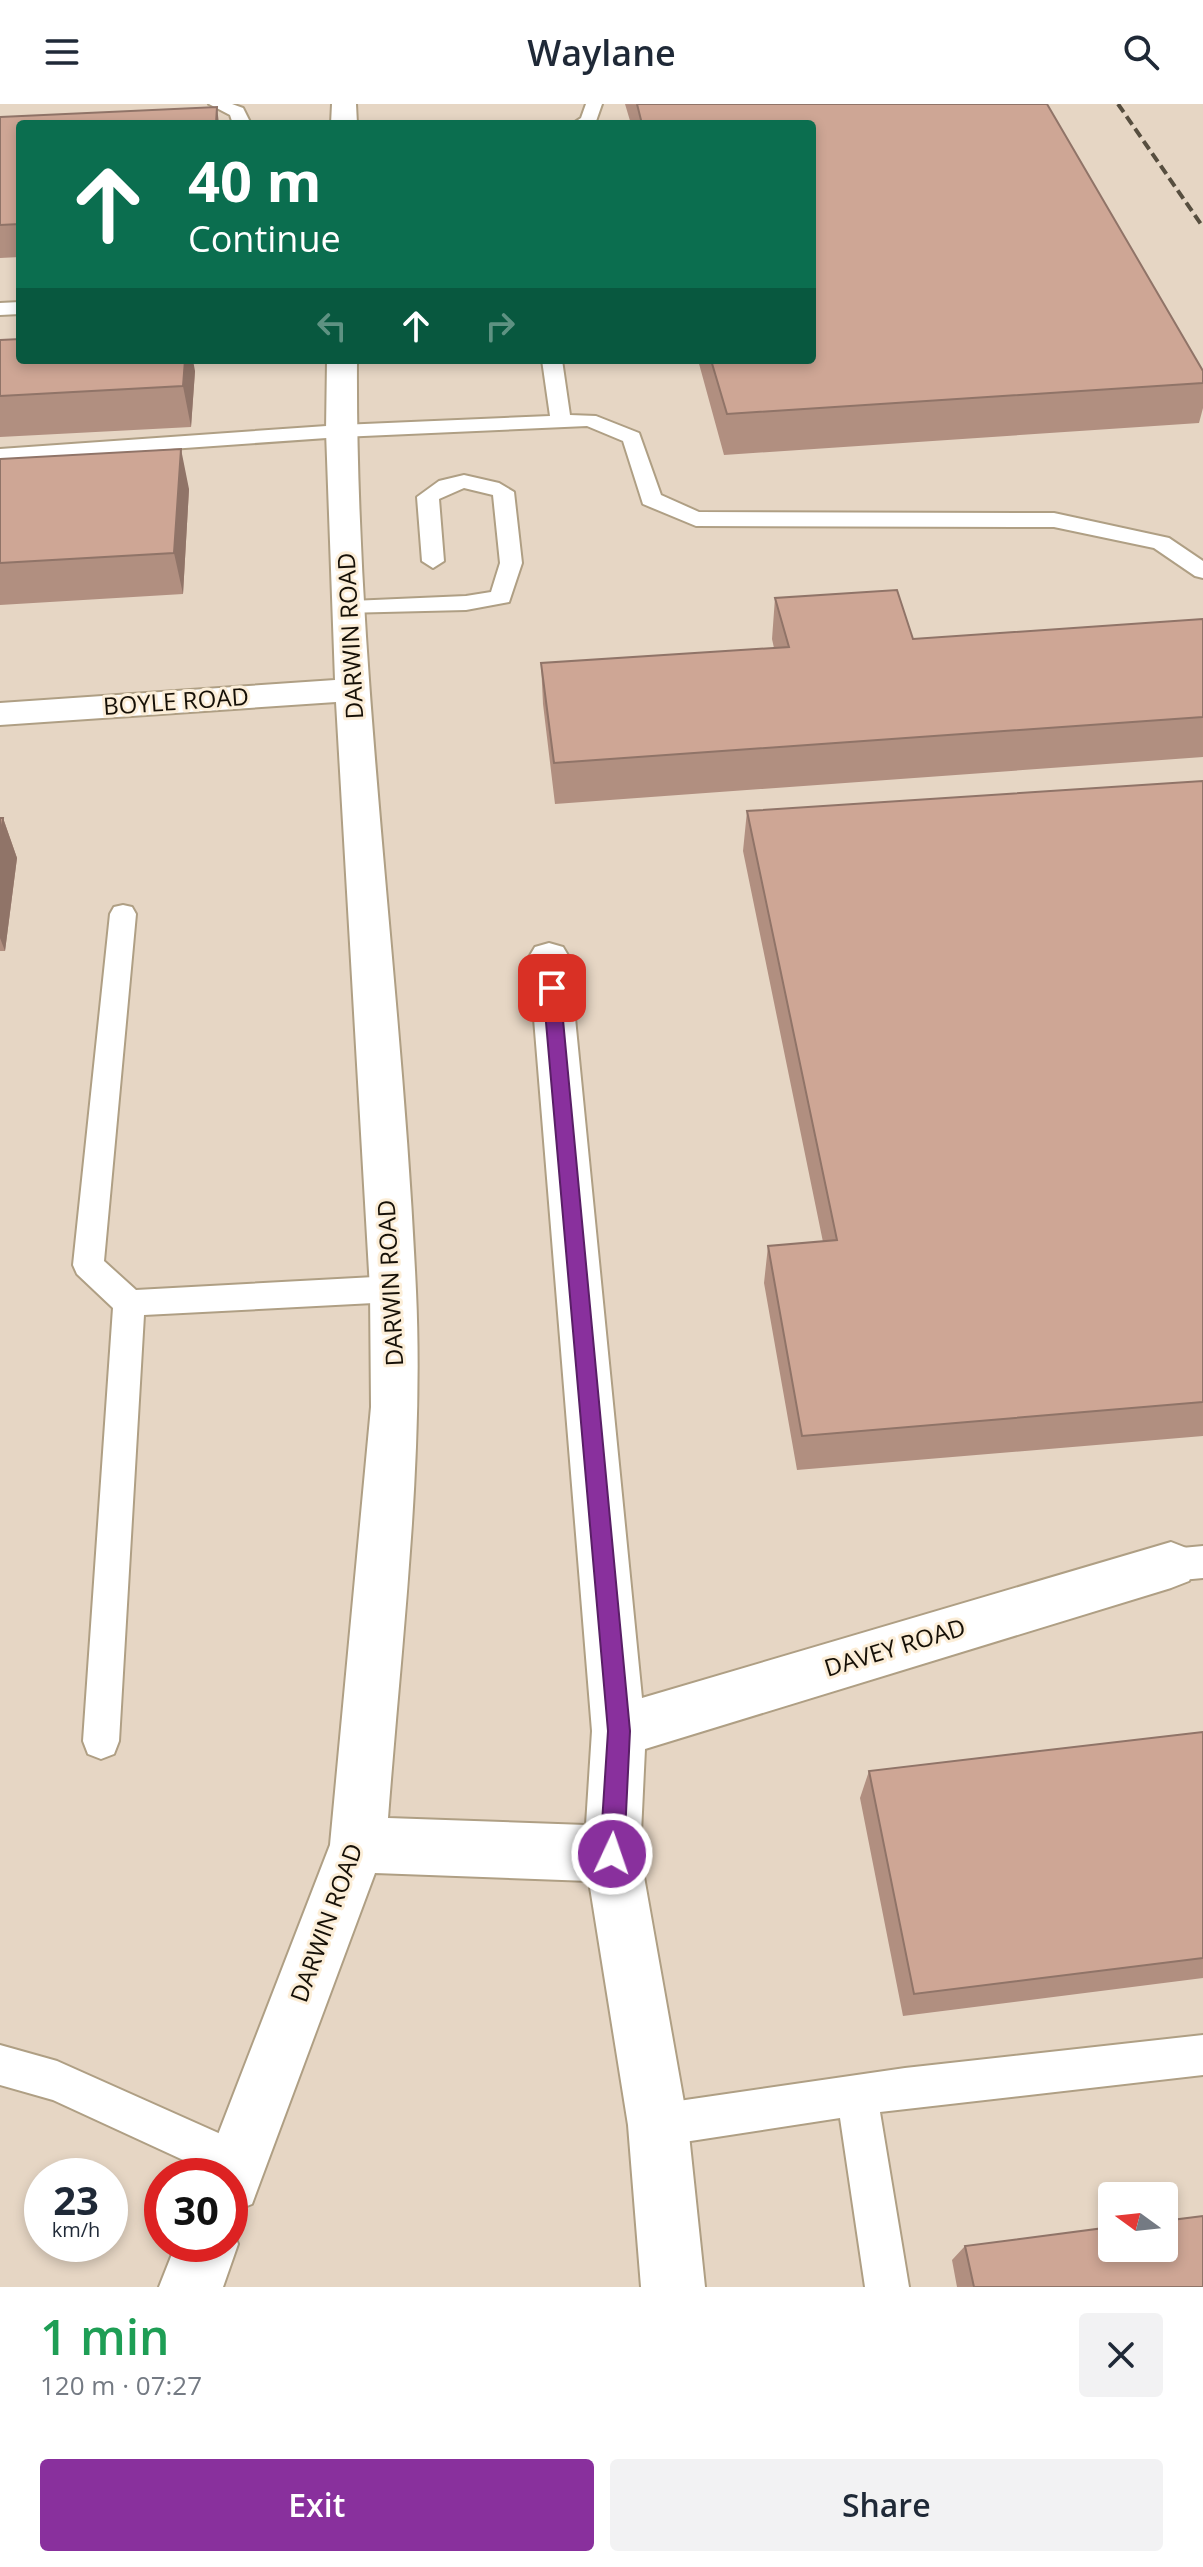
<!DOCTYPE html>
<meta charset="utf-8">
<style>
body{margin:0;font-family:"Open Sans",sans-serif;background:#f2f2f3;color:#1f2937;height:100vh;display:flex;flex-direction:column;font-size:30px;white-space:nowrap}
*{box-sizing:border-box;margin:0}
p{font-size:26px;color:#747a83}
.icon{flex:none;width:44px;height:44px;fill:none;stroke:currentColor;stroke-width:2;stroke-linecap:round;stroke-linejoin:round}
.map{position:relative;height:2183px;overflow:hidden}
.details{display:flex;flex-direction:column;background:#fff;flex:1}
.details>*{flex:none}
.top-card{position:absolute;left:16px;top:16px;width:800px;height:244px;border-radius:8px;box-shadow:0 4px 12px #0003;background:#0b6e4f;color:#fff;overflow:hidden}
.needle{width:52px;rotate:285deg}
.fabs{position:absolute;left:1098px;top:2078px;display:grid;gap:16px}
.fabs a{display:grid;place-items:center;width:80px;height:80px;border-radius:8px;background:#fff;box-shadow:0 4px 12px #0003;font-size:40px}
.speed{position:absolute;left:24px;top:2054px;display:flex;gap:16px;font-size:40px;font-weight:700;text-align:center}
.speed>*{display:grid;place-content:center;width:104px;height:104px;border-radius:50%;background:#fff;box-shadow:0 4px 12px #0003;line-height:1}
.speed small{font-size:20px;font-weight:400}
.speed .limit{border:12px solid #d22;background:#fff;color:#111}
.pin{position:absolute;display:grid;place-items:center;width:68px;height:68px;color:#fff;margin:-34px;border-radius:16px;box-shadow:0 4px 12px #0006}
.me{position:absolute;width:88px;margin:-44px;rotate:3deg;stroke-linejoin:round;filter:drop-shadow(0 0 6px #0008)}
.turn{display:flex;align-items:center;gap:28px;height:168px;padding:0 40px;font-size:36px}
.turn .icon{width:104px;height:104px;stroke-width:2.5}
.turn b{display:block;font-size:56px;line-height:68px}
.lanes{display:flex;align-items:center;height:76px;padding:0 40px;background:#0003;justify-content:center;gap:40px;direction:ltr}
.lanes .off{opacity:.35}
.round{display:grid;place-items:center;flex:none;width:84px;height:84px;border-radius:8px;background:#f2f2f3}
.headline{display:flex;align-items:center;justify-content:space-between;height:136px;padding:0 40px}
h1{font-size:48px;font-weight:600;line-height:60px;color:#1e9e55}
.primary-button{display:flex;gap:16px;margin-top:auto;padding:16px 40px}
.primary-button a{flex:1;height:92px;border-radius:8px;background:#89309d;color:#fff;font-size:32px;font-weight:600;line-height:92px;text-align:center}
.primary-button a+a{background:#f2f2f3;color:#1f2937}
header{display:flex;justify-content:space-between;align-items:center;height:104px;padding:0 40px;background:#fff;font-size:36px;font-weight:600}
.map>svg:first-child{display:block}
.industrial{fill:#e6d6c4;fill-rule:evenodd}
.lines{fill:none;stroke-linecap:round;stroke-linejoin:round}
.lane-casing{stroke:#af9f84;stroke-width:4}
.street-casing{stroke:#af9f84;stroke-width:4}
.lane{fill:#fff;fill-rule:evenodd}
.street{fill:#fff;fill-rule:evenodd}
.rail{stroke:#574e3f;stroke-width:4;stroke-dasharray:10 5;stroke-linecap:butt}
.wall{fill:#b18f80}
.shaded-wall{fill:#907468}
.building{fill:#cea695;stroke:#907468;stroke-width:2}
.route{fill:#89309d;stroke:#591f66;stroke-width:2}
.labels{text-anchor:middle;stroke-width:6;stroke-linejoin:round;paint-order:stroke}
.street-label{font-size:24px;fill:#161007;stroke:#fceed8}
</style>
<header><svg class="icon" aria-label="menu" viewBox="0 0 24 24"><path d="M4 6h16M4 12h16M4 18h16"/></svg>Waylane<svg class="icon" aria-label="search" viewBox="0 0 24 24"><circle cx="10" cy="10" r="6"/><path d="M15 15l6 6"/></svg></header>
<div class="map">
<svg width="1203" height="2183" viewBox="0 0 1203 2183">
<rect width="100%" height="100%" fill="#f2e0c4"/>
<path class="industrial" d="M 0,0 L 1203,0 L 1203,2183 L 0,2183 ZM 20,20 L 812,20 L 812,256 L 20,256 ZM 42,2072 L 110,2072 L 110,2140 L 42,2140 ZM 162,2072 L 230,2072 L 230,2140 L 162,2140 ZM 1112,2092 L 1164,2092 L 1164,2144 L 1112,2144 Z"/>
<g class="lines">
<defs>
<path id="lane" d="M 209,0 L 232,0 L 243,4 L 251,20 L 233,20 L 230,11 Z
M 586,0 L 602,0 L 595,20 L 572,20 L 581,14 Z
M 20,198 L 20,210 L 0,211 L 0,199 Z
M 542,256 L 562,256 L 570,311 L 596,312 L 639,329 L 661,391 L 699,408 L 1054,409 L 1169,434 L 1203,457 L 1203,474 L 1195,472 L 1154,444 L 1054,423 L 696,422 L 643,400 L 623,337 L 587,322 L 341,333 L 0,357 L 0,345 L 341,321 L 550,312 Z
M 464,371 L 499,379 L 514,388 L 522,459 L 509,498 L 466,506 L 343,509 L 340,504 L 343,499 L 351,497 L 466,492 L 491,488 L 500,459 L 493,391 L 464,384 L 439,395 L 444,457 L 433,464 L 422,457 L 417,393 L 439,377 Z
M 123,801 L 132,803 L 136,810 L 104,1157 L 136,1186 L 393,1172 L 404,1176 L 409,1185 L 404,1194 L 393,1198 L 144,1211 L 119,1637 L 114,1650 L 101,1655 L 88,1650 L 83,1637 L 113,1204 L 77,1170 L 73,1161 L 110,810 L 114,803 Z
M 1203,1442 L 1203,1474 L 1171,1477 L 1159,1472 L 1154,1461 L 1159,1450 L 1171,1445 Z
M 1203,1931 L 1203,1971 L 880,2008 L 909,2183 L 865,2183 L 840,2014 L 658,2042 L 643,2036 L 637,2021 L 643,2006 L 658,2000 L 905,1964 Z
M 0,1941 L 57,1957 L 252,2044 L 258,2059 L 252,2074 L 237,2080 L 230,2077 L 230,2072 L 218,2072 L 53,1996 L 0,1981 Z"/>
<path id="street" d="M 332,0 L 356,0 L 357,20 L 331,20 Z
M 327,256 L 357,256 C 355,567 402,876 416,1187 C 424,1362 401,1539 388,1714 L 586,1721 L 592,1627 L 529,853 L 535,843 L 549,839 L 563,843 L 569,853 L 642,1594 L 1171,1438 L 1189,1445 L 1196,1461 L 1189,1477 L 1171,1484 L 645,1645 L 640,1750 L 688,2021 L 705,2183 L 641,2183 L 628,2021 L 589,1777 L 375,1769 L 252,2100 L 230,2109 L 230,2072 L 202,2072 L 330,1741 L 371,1303 L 370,1185 L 336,598 L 0,621 L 0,599 L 335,576 L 326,327 Z
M 230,2120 L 238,2140 L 223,2183 L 159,2183 L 176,2140 L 230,2140 Z"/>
</defs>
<use href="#lane" class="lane-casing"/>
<use href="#street" class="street-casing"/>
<use href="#lane" class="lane"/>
<use href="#street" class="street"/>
<path class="rail" d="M 1118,0 L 1203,123"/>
</g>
<path class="wall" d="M 625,0 L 1047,0 L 1203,267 L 1203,304 L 1199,319 L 724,351 L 698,256 L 812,256 L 812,20 L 631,20 Z
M 0,13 L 20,20 L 20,153 L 0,154 Z
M 0,236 L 195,267 L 191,323 L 0,333 Z
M 0,355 L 189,385 L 183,490 L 0,501 Z
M 775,494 L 913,535 L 1203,515 L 1203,653 L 555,700 L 543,600 L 541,559 L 774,544 L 772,535 Z
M 1203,677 L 1203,1332 L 797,1366 L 764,1179 L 768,1142 L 823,1138 L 743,747 L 747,707 Z
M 0,714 L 3,714 L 17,754 L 5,847 L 0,847 Z
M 1203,1628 L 1203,1874 L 903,1912 L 860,1694 L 869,1667 Z
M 965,2142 L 1203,2183 L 957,2183 L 952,2156 Z"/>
<path class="shaded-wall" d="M 217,3 L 219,20 L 216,20 Z
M 185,256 L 193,256 L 195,267 L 191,323 L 183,282 Z
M 181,345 L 189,385 L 183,490 L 174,449 Z
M 3,714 L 17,754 L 5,847 L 0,834 L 0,735 Z"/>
<path class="building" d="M 637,0 L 1047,0 L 1203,267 L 1203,279 L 727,310 L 711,256 L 812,256 L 812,20 L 642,20 Z
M 217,3 L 216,20 L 20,20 L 20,120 L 0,121 L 0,13 Z
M 20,235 L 20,256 L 185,256 L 183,282 L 0,292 L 0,236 Z
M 181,345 L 174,449 L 0,459 L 0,355 Z
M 897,486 L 913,535 L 1203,515 L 1203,613 L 554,659 L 541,559 L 789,543 L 775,494 Z
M 1203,677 L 1203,1298 L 802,1332 L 768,1142 L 837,1136 L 747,707 Z
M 0,714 L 3,714 L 0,735 Z
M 1203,1628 L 1203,1854 L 914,1890 L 869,1667 Z
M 1203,2112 L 1203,2183 L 974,2183 L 965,2142 L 1112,2123 L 1112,2144 L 1164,2144 L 1164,2117 Z"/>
<path class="route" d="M 552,877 L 560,884 L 630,1627 L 624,1750 L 620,1759 L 612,1762 L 604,1759 L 600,1750 L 608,1627 L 543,884 Z"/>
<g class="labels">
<g class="street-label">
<text transform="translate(351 532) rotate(-93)" y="8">DARWIN ROAD</text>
<text transform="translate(176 598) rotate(-4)" y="8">BOYLE ROAD</text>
<text transform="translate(391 1179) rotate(-93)" y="8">DARWIN ROAD</text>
<text transform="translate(895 1544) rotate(-17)" y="8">DAVEY ROAD</text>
<text transform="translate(327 1819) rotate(-70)" y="8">DARWIN ROAD</text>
</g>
</g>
</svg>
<div class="fabs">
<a><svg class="needle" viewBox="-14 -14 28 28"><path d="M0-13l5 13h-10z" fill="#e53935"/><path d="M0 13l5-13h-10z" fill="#747a83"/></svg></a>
</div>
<div class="speed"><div>23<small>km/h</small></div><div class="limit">30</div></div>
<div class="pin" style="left:552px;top:884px;background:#d93025"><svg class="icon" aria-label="arrive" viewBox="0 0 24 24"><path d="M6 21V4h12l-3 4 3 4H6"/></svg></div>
<svg class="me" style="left:612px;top:1750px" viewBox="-20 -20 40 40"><circle r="17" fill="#89309d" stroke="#fff" stroke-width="3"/><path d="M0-11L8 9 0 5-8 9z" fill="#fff"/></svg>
<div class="top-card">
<div class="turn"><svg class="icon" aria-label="ahead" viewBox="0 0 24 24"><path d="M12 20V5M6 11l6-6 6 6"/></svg><div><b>40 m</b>Continue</div></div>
<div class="lanes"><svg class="icon off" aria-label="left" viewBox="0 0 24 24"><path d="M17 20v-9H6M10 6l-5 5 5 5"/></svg><svg class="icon" aria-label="ahead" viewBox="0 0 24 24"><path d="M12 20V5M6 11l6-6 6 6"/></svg><svg class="icon off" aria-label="right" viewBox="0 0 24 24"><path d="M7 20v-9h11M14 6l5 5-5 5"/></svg></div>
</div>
</div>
<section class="details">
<div class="headline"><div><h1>1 min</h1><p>120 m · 07:27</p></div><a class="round"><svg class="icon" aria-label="close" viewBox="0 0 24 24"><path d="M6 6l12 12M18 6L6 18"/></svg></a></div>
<div class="primary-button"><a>Exit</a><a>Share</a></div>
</section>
